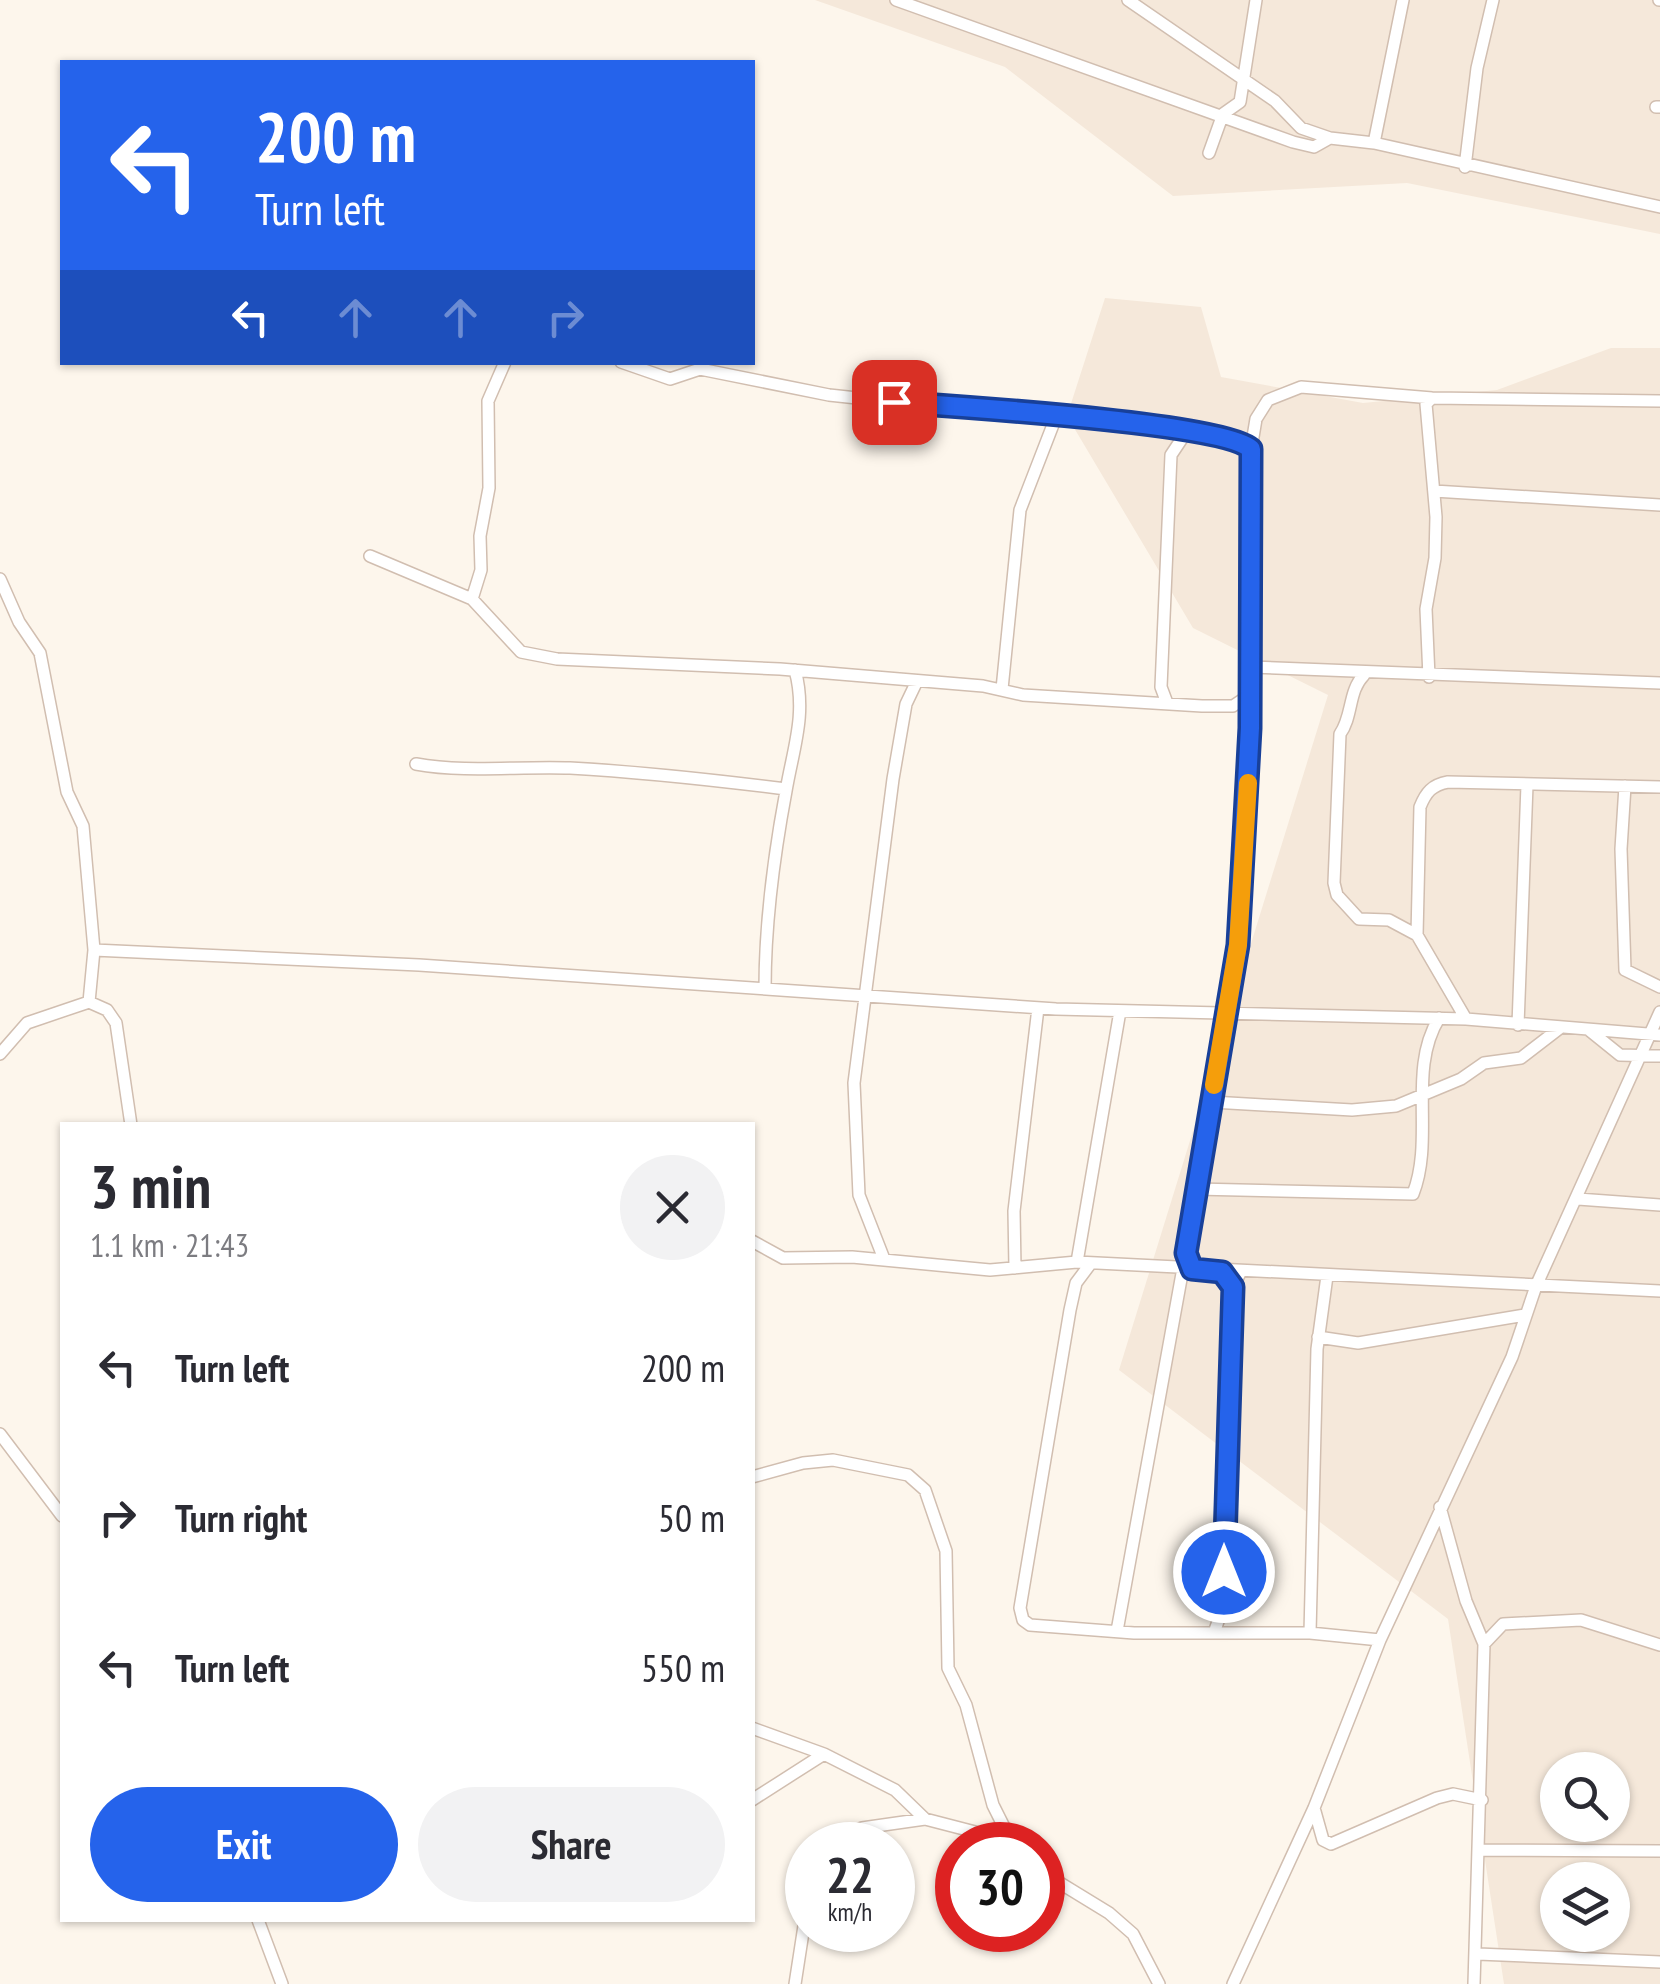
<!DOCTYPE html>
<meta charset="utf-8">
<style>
body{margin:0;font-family:"PT Sans Narrow",sans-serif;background:#f2f2f3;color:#2b2b33;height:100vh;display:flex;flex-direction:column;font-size:38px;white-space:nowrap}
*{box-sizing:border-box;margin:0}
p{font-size:32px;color:#7c7c81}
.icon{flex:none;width:55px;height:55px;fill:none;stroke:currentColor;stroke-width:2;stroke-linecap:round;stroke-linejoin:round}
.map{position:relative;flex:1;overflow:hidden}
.details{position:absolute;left:60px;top:1122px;width:695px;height:800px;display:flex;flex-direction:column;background:#fff;border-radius:0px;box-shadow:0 2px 8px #0004}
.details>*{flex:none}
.guide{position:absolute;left:60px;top:60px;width:695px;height:305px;border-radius:0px;box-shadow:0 2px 8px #0004;background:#2563eb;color:#fff;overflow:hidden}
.fabs{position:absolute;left:1540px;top:1752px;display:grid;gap:20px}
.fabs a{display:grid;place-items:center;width:90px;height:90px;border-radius:50%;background:#fff;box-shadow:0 2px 8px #0004;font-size:50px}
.speed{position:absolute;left:785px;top:1822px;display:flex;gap:20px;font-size:50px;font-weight:700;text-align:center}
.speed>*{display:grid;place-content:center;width:130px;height:130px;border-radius:50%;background:#fff;box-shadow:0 2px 8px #0004;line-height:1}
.speed small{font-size:25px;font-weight:400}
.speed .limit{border:15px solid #d22;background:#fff;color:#111}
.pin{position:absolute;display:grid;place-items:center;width:85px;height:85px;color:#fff;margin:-42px;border-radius:20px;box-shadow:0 5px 15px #0006}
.me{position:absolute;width:110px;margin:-55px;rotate:0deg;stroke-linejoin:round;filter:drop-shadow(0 0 8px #0008)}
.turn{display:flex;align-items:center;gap:35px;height:210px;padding:0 30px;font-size:45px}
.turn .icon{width:130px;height:130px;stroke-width:2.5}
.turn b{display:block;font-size:70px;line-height:85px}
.lanes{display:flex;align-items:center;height:95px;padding:0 30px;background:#0003;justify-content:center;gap:50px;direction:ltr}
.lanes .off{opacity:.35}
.round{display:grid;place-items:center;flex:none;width:105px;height:105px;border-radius:52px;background:#f2f2f3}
.head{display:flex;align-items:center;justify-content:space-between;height:170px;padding:0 30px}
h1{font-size:60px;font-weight:600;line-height:75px}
.button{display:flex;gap:20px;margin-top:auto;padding:20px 30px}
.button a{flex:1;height:115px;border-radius:60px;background:#2563eb;color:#fff;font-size:40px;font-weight:600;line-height:115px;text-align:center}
.button a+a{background:#f2f2f3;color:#2b2b33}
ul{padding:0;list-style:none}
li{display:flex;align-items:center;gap:30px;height:150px;padding:0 30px}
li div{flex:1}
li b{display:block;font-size:38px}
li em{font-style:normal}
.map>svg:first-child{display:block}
.residential{fill:#f5e8da;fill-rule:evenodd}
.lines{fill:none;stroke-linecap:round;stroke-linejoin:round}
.minor-casing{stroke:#d1beb0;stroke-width:14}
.minor{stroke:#fff;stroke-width:11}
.route-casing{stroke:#184099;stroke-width:25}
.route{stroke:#2563eb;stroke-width:18}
.slow{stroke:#f59e0b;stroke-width:18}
</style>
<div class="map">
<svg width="1660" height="1984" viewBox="0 0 1660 1984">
<rect width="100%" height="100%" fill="#fdf6ec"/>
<path class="residential" d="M 815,0 L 1660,0 L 1660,234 L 1407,183 L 1173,196 L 1005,67 Z
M 1105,298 L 1201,307 L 1221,377 L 1363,403 L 1497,390 L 1611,348 L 1660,348 L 1660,1984 L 1504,1984 L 1448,1619 L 1119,1370 L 1328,695 L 1193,628 L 1067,416 ZM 1558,1770 L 1612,1770 L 1612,1825 L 1558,1825 ZM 1558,1880 L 1612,1880 L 1612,1935 L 1558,1935 Z"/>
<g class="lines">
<defs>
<path id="minor" d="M 896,0 L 1293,142 L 1314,147 L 1330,138 L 1374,143 L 1660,207
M 1128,0 L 1275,101 L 1301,128 L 1330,138
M 1659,0 L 1660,0
M 1656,107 L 1660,107
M 1374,143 L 1403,0
M 1209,153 L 1223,114 L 1240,102 L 1256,0
M 1465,167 L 1477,68 L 1493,0
M 621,362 L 670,379 L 700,369 L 829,395 L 1232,438 L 1251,449
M 1434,491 L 1660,505
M 370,556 L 472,599 L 521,652 L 557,659 L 780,669 L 983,686 L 1023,695 L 1202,706 L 1233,706 L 1251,694
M 0,579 L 19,622 L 40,653 L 67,792 L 83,826 L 94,950 L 89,1002 L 107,1010 L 116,1023 L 131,1125
M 472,599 L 481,570 L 480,536 L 489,488 L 488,401 L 505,362
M 1251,667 L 1660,683
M 1364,675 C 1348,691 1353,716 1340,734 L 1334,883 L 1337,895 L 1359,919 L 1389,920 L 1417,935
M 1429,677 L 1426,609 L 1435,558 L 1436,517 L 1426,404 L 1432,398
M 1002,689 L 1020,510 L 1056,417
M 1167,703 L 1161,687 L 1171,455 L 1187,431
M 416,764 C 466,773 518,766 570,768 C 642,772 714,780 786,789
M 1625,786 L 1621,849 L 1625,970 L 1660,987
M 94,950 L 419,965 L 1056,1009 L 1466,1019 L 1660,1035
M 765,989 C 765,924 774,855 786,791 C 793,749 807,714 795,670
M 1466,1019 L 1417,935 L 1420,807 C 1426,792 1432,785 1448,782 L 1660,787
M 1518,1025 L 1527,785
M 1589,1030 L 1620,1055 L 1660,1056
M 0,1054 L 27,1023 L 89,1002
M 1212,1102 L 1352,1110 L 1396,1106 L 1461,1079 L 1484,1063 L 1521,1058 L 1560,1028
M 1196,1189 L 1413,1194 C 1435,1138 1407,1070 1439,1018
M 1578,1199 L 1660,1205
M 752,1241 L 783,1258 L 852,1257 L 990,1270 L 1077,1262 L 1660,1291
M 884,1259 L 859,1195 L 854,1083 L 893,779 L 906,704 L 917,681
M 1077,1262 L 1120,1011
M 1091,1263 L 1076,1283 L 1070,1310 L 1020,1608 L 1023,1620 L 1030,1625 L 1134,1633 L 1310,1633 L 1380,1640
M 1015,1268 L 1014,1211 L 1038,1008
M 1192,1269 L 1186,1253 L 1238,945 L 1250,745 L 1251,449 L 1256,419 L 1268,400 L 1301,387 L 1432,398 L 1660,401
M 1318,1337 L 1358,1343 L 1525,1315
M 0,1434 L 62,1516
M 752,1477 L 803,1463 L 833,1460 L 908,1475 L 925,1490 L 946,1551 L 948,1668 L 966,1705 L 993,1805 L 1013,1845
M 1440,1507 L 1466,1601 L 1484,1644 L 1474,1984
M 1117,1631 L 1183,1268
M 1214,1633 L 1224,1604 L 1224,1459 L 1230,1419 L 1233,1287 L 1240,1273
M 1310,1633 L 1317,1349 L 1327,1276
M 1484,1644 L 1503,1624 L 1581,1620 L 1660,1645
M 752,1728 L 824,1754 L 895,1790 L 925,1819
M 752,1800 L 824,1754
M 1314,1808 L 1323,1840 L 1331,1844 L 1437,1798 L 1453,1794 L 1482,1800
M 822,1845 L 862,1828 L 925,1819 L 1010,1841
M 1481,1850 L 1660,1851
M 1042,1872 L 1109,1913 L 1133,1934 L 1159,1984
M 258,1920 L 282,1984
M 1478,1954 L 1660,1962
M 795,1984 L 808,1900
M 1233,1984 L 1314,1808 L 1380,1640 L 1512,1357 L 1536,1286 L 1660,1012"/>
</defs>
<use href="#minor" class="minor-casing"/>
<use href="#minor" class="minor"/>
</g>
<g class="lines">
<defs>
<path id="route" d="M 894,402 C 949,406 1223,423 1251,449 L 1250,728 L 1238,945 L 1186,1253 L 1192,1269 L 1222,1272 L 1233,1287 L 1224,1572"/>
</defs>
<use href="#route" class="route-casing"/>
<use href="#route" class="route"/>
<path class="slow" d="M 1214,1085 L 1238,945 L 1248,783"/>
</g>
</svg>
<div class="fabs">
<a><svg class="icon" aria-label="search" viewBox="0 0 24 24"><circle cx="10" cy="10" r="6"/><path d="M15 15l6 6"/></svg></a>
<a><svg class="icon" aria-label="layers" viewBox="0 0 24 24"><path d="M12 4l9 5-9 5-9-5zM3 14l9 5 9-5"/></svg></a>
</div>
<div class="speed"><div>22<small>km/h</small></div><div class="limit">30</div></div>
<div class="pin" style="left:894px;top:402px;background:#d93025"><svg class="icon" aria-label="arrive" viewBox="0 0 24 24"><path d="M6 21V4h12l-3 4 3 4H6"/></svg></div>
<svg class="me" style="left:1224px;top:1572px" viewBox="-20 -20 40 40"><circle r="17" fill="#2563eb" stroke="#fff" stroke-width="3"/><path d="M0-11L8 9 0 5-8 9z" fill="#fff"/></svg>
<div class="guide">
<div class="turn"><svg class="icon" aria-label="left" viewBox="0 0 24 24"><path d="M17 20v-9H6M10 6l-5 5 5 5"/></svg><div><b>200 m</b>Turn left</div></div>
<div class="lanes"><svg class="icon" aria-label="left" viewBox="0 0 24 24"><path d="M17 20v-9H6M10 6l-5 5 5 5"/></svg><svg class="icon off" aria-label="ahead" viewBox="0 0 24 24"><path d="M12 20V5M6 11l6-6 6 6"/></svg><svg class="icon off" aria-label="ahead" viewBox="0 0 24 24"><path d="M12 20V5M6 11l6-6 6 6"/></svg><svg class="icon off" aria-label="right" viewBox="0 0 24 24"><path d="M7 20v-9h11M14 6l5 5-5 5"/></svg></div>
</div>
<section class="details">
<div class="head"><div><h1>3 min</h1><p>1.1 km · 21:43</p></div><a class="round"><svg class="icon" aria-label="close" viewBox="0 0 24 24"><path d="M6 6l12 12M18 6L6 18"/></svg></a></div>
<ul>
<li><svg class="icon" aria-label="left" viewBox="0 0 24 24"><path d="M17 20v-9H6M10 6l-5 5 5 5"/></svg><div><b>Turn left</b></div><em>200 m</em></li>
<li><svg class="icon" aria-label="right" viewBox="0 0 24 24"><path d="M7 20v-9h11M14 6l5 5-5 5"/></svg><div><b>Turn right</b></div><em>50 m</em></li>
<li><svg class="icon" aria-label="left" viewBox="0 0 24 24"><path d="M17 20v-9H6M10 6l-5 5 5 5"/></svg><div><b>Turn left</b></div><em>550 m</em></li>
</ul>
<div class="button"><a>Exit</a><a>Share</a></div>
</section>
</div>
